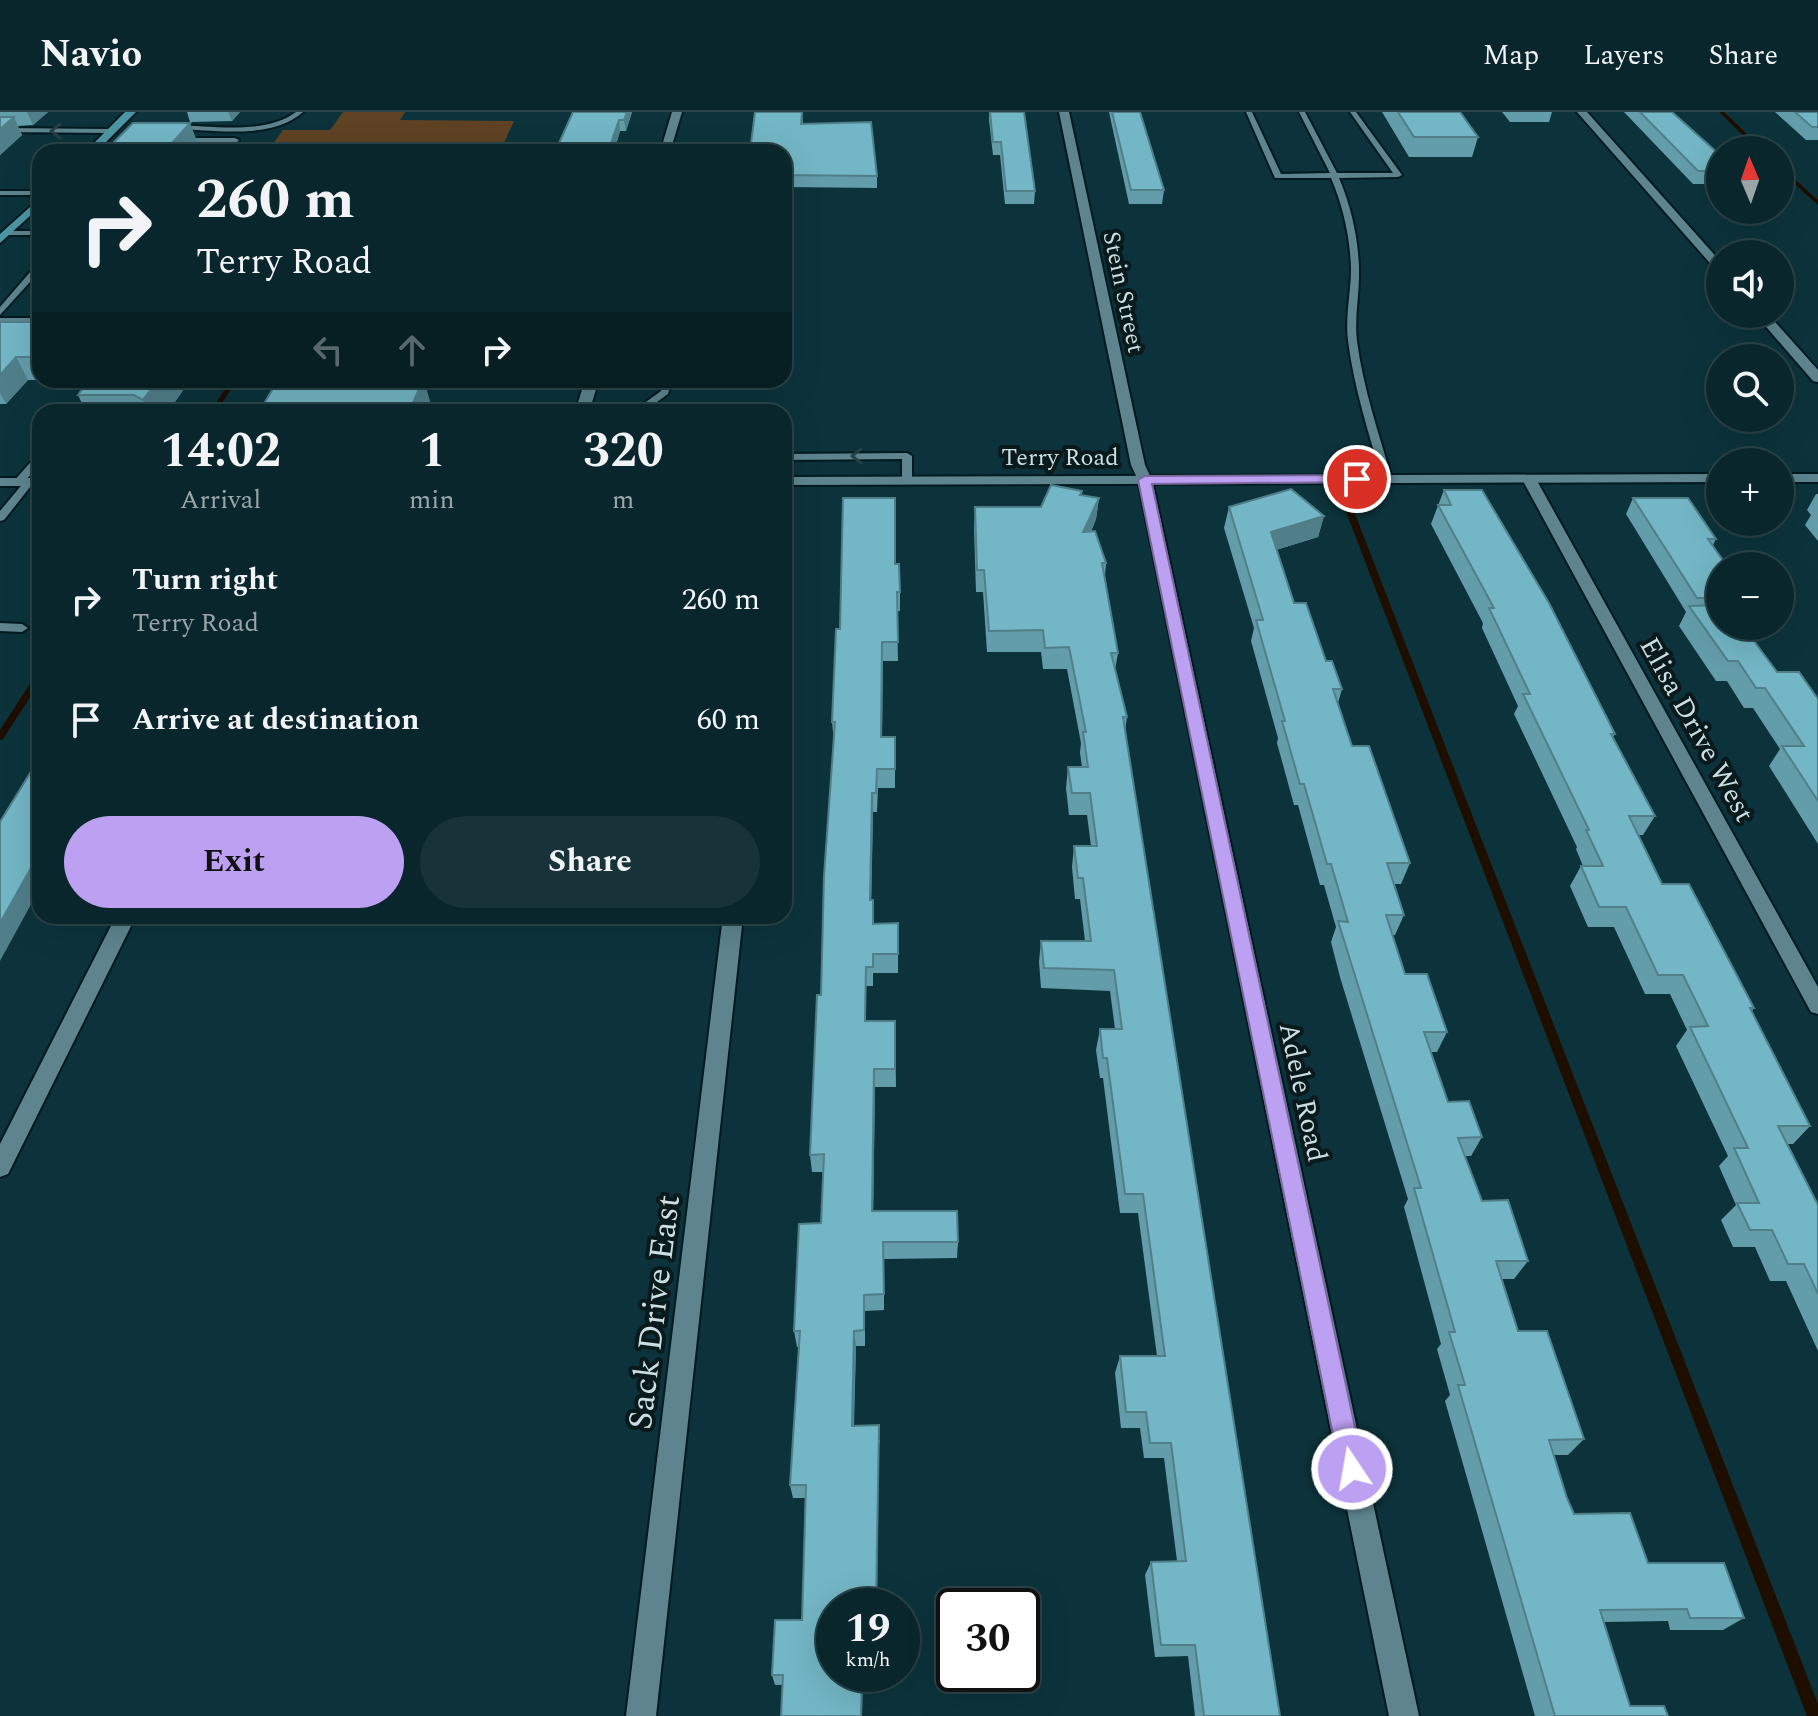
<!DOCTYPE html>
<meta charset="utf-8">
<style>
body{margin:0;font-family:Spectral,serif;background:#173238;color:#f1f3f6;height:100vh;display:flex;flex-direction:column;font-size:30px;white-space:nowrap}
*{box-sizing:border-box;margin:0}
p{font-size:26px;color:#99a5a9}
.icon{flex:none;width:44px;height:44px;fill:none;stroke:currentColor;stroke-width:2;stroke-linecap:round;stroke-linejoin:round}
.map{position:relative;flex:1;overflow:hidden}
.side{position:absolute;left:32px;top:292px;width:760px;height:520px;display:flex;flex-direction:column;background:#09262c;border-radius:24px;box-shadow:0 8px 32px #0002,0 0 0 2px #294348}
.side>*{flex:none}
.top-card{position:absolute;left:32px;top:32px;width:760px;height:244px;border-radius:24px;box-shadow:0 8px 32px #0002,0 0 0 2px #294348;background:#09262c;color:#f1f3f6;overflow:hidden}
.needle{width:52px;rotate:358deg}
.fabs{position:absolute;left:1706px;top:24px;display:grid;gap:16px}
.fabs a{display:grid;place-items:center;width:88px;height:88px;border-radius:50%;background:#09262c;box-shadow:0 8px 32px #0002,0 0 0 2px #294348;font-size:40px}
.speed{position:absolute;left:816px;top:1476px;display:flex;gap:16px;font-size:40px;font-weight:700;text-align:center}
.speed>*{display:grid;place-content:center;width:104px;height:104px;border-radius:50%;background:#09262c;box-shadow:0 8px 32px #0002,0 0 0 2px #294348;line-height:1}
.speed small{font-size:20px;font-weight:400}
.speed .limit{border:4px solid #111;border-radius:12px;background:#fff;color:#111}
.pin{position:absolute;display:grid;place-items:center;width:68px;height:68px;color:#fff;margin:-34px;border:4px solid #fff;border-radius:50%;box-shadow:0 2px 8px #0007}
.me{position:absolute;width:88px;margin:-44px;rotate:348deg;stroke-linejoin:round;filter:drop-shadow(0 0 6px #0008)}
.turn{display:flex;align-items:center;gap:28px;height:168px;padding:0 32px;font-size:36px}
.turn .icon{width:104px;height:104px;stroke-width:2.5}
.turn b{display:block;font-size:56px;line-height:68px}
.lanes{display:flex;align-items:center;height:76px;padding:0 32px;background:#0003;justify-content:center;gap:40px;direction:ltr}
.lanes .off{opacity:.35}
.eta{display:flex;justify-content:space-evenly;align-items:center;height:136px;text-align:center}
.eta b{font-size:48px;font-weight:700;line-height:56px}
.action{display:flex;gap:16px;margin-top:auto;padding:16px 32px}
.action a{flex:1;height:92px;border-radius:48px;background:#bca0f2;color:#111;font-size:32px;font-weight:700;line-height:92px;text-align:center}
.action a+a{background:#173238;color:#f1f3f6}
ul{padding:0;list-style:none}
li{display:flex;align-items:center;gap:24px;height:120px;padding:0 32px}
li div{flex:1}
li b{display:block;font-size:30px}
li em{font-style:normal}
header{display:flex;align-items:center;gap:48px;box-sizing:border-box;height:112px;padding:0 40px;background:#09262c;border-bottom:2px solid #294348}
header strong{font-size:38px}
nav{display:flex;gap:44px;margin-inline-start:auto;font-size:28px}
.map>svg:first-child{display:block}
.green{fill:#5e4223}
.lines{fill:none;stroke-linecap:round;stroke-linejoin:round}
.stream{fill:#1e0e00;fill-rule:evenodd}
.lane-casing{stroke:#001a20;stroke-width:4}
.street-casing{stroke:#001a20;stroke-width:4}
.secondary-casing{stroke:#001a20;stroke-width:4}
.primary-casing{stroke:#001a20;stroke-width:4}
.lane{fill:#5e858e;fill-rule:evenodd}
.street{fill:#5e858e;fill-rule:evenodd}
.secondary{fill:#5e858e;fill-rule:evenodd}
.primary{fill:#4e95a4;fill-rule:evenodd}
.wall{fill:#639da9}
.shaded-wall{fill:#507f8a}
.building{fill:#73b6c5;stroke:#507f8a;stroke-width:2}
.oneway{stroke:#273f44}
.route{fill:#bca0f2;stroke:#7a689d;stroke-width:2}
.labels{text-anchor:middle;stroke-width:8;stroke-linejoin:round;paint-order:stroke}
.far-street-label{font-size:24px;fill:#cadee3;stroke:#09191c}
.street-label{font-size:28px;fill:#cadee3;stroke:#09191c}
.near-street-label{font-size:34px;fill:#cadee3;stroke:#09191c}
</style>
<header>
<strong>Navio</strong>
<nav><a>Map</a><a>Layers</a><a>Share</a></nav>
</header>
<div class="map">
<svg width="1818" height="1604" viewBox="0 0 1818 1604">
<rect width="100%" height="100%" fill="#0c333b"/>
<path class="green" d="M 343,0 L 405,0 L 400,8 L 514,9 L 500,40 L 267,40 L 283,18 L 330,18 Z"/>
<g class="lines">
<path class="stream" d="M 1719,0 L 1724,0 L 1764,38 L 1758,38 Z
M 1780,54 L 1818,88 L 1818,93 L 1780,59 Z
M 231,268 L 237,268 L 216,300 L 210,300 Z
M 1341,382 L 1348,384 L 1818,1592 L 1818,1604 L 1807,1604 L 1340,384 Z
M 40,560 L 40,570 L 3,627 L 0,628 L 0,618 L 37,561 Z"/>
<defs>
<path id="lane" d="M 296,0 L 303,0 C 272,28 215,18 176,17 L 173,15 L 176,13 C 212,14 265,23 296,0 Z
M 1246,0 L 1252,0 L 1281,62 L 1330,61 L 1299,0 L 1305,0 L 1337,61 L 1393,61 L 1350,0 L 1356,0 L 1402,63 L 1398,65 L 1339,66 C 1351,94 1358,125 1359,156 C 1360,181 1354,204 1357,229 C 1363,276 1379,322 1392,367 L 1391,369 L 1382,367 C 1369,322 1354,276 1348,229 C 1345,204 1351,181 1351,156 C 1350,125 1343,94 1331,66 L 1275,66 Z
M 0,16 L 111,17 L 114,19 L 111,21 L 0,20 Z
M 178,26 L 235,26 L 239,28 L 229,40 L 221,40 L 229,30 L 175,30 Z
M 0,79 L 40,79 L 40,83 L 0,83 Z
M 7,119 L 40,119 L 40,123 L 4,123 L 4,119 Z
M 37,152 L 40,152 L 40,159 L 0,203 L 0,195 Z
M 0,206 L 40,206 L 40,212 L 0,212 Z
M 102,268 L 112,268 L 86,300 L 76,300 Z
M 662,268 L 672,268 L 668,282 L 643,300 L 632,300 L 661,279 Z
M 907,341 L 912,344 L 912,367 L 907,370 L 902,367 L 902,347 L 784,348 L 784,342 Z
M 40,343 L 40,352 L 26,368 L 34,370 L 4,408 L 0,409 L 0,399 L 25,369 L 18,373 L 13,370 L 36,344 Z
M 0,511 L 22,512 L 28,516 L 22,520 L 0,519 Z"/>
<path id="street" d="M 672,0 L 682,0 L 670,40 L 660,40 Z
M 1059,0 L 1069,0 L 1145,353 L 1152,368 L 1419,1604 L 1389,1604 L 1138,368 L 1131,353 Z
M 1577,0 L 1587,0 L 1720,149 L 1720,160 L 1716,158 Z
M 1755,202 L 1768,202 L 1818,258 L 1818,270 L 1813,269 Z
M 585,268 L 599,268 L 589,300 L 575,300 Z
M 1529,363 L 1536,367 L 1818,875 L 1818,902 L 1811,900 L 1522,367 Z
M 116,804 L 136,804 L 8,1062 L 0,1065 L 0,1032 Z
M 723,804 L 743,804 L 656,1604 L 626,1604 Z"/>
<path id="secondary" d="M 1720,362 L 1720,370 L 784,373 L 784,365 Z
M 1780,362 L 1818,362 L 1818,370 L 1780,370 Z
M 0,366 L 40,366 L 40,374 L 0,374 Z"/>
<path id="primary" d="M 125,0 L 136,0 L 96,40 L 85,40 Z
M 40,86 L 40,95 L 0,131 L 0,122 Z"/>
</defs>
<use href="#lane" class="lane-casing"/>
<use href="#street" class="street-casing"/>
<use href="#secondary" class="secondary-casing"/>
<use href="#primary" class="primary-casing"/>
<use href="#lane" class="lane"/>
<use href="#street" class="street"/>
<use href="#secondary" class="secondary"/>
<use href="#primary" class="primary"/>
</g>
<path class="wall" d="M 0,0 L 48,0 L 33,13 L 18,14 L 22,23 L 0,43 Z
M 187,0 L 240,0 L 232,9 L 190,10 Z
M 632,0 L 626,19 L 620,19 L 614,40 L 555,40 Z
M 802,0 L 803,12 L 877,64 L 877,76 L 784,75 L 784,40 Z
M 989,0 L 1024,0 L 1035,79 L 1034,92 L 1005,92 L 1000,43 L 993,43 L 989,8 Z
M 1109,0 L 1140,0 L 1164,78 L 1162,92 L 1129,92 Z
M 1382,0 L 1460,0 L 1478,25 L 1472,45 L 1409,45 Z
M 1502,0 L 1552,0 L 1549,10 L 1510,10 Z
M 1624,0 L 1672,0 L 1720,43 L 1720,72 L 1693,72 Z
M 1775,0 L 1818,0 L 1818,28 L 1806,28 Z
M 0,210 L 40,210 L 40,268 L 28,268 L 6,292 L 0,292 Z
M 89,268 L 190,268 L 168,300 L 86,300 L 78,283 Z
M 1444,378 L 1615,622 L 1613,625 L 1655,704 L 1643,723 L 1638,723 L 1662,772 L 1754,896 L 1751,900 L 1810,1014 L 1793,1032 L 1787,1032 L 1818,1093 L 1818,1239 L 1786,1169 L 1770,1169 L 1755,1135 L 1733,1135 L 1721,1108 L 1736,1093 L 1719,1054 L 1728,1044 L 1676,934 L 1687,918 L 1670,882 L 1645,882 L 1614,815 L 1588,815 L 1570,774 L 1581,754 L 1583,754 L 1576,737 L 1577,735 L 1514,602 L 1518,594 L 1482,516 L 1483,511 L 1431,412 Z
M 1082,379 L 1082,383 L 1099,386 L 1096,407 L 1091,420 L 1106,451 L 1105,464 L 1118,541 L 1115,558 L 1127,605 L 1125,618 L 1280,1604 L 1195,1604 L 1188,1544 L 1155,1545 L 1145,1463 L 1151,1450 L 1177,1449 L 1164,1346 L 1144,1346 L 1140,1316 L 1121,1316 L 1115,1261 L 1120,1244 L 1157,1244 L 1138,1101 L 1120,1101 L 1103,966 L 1100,966 L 1096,938 L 1100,917 L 1115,917 L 1110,879 L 1041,876 L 1039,850 L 1041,829 L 1085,829 L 1080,787 L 1075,787 L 1072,755 L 1074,734 L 1091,734 L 1087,703 L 1069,703 L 1066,676 L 1068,655 L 1082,655 L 1080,641 L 1081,631 L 1067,557 L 1043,557 L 1041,540 L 987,540 L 983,480 L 976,480 L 974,417 L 975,395 L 1041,395 Z
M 1816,382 L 1818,382 L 1818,429 L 1805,413 L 1811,403 L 1807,398 Z
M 1633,386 L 1716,427 L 1713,433 L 1720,454 L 1720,514 L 1777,560 L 1818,587 L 1818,732 L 1769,654 L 1780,637 L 1753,596 L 1744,596 L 1727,569 L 1716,569 L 1679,514 L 1686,500 L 1626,402 Z
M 1229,395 L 1324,404 L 1318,425 L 1276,438 L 1294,491 L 1342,577 L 1338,591 L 1352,634 L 1410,751 L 1401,772 L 1394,772 L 1404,803 L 1395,823 L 1392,823 L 1405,862 L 1447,920 L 1437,940 L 1431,940 L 1448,990 L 1482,1025 L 1471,1044 L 1465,1044 L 1482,1089 L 1528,1149 L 1514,1167 L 1502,1167 L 1518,1219 L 1584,1327 L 1568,1343 L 1554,1343 L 1567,1386 L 1574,1402 L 1648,1451 L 1744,1506 L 1723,1518 L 1670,1518 L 1668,1509 L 1604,1510 L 1630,1594 L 1668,1604 L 1535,1604 L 1445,1289 L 1450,1283 L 1437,1237 L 1441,1232 L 1404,1095 L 1408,1087 L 1340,865 L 1331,830 L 1336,815 L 1324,773 L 1320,773 L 1298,693 L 1294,693 L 1277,631 L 1278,626 L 1251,529 L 1254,516 L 1224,416 Z
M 895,452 L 900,480 L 900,499 L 897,499 L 898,549 L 883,549 L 882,625 L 895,625 L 895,676 L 878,676 L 877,700 L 873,700 L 871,788 L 873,812 L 898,811 L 898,861 L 873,861 L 873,874 L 866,874 L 866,909 L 895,909 L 896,975 L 875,975 L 873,1099 L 958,1130 L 957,1146 L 884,1147 L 884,1198 L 865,1199 L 865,1234 L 856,1234 L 854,1314 L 880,1328 L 834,1562 L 897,1562 L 897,1571 L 775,1573 L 772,1563 L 802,1508 L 805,1386 L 793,1386 L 790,1373 L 799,1235 L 797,1235 L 794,1219 L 821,1111 L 823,1060 L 812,1060 L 810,1043 L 821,883 L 834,629 L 832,610 L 840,517 Z"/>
<path class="shaded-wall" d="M 27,0 L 48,0 L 33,13 Z
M 228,0 L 240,0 L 232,9 Z
M 627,0 L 632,0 L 626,19 L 624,8 Z
M 14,5 L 22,23 L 0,43 L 0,17 Z
M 619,8 L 620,19 L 614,40 L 608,40 Z
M 190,11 L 199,34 L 194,40 L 164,40 Z
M 16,245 L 28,268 L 6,292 L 0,281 L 0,263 Z
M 158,268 L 190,268 L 168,300 L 148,300 L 143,288 Z
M 423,268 L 424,268 L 430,289 L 426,300 L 409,300 Z
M 1099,386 L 1096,407 L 1081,442 L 1083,420 Z
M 1324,404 L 1318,425 L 1266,441 L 1271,420 Z
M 872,681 L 873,700 L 871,807 L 870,788 Z
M 40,740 L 40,776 L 0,849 L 0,811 Z
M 874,957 L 875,975 L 873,1116 L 872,1099 Z
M 854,1219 L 856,1234 L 853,1328 L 852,1314 Z
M 879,1313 L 877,1494 L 876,1494 Z
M 862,1562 L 863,1571 L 862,1604 L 861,1604 Z"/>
<path class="building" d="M 573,0 L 627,0 L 624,8 L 619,8 L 608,40 L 555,40 Z
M 755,0 L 802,0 L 801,12 L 871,10 L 877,64 L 784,63 L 784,40 L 750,40 Z
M 990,0 L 1024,0 L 1035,79 L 1006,79 L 1001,30 L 993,30 Z
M 1112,0 L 1140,0 L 1164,78 L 1131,78 Z
M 1398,0 L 1460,0 L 1478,25 L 1414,25 Z
M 1640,0 L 1672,0 L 1720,43 L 1720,59 L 1698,59 Z
M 1795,0 L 1818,0 L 1818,15 L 1812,15 Z
M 0,5 L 14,5 L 0,17 Z
M 133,11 L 190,11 L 164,40 L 104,40 Z
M 0,210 L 40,210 L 40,245 L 16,245 L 0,263 Z
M 89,268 L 158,268 L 143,288 L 134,283 L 78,283 Z
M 278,268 L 423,268 L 409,300 L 259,300 Z
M 1051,373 L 1082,379 L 1080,383 L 1099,386 L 1083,420 L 1095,419 L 1106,451 L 1102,451 L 1118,541 L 1111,541 L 1127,605 L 1123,605 L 1280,1604 L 1204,1604 L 1195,1533 L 1161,1533 L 1151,1450 L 1186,1449 L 1171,1331 L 1150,1331 L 1146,1300 L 1126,1300 L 1120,1244 L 1165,1244 L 1143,1082 L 1125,1082 L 1107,946 L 1103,946 L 1100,917 L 1122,917 L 1114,858 L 1044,856 L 1041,829 L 1091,829 L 1083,766 L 1078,766 L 1074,734 L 1097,734 L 1090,681 L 1072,681 L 1068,655 L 1088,655 L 1083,620 L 1086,620 L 1069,535 L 1045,536 L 1043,518 L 989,519 L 984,458 L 977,458 L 975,395 L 1041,395 Z
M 1291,377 L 1324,404 L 1271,420 L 1294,491 L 1306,491 L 1326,549 L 1332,549 L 1342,577 L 1333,577 L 1352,634 L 1369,634 L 1410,751 L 1387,751 L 1404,803 L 1386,803 L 1405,862 L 1427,862 L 1447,920 L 1424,920 L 1448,990 L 1469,989 L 1482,1025 L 1458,1026 L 1482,1089 L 1508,1088 L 1528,1149 L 1496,1149 L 1518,1219 L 1547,1219 L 1584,1327 L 1549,1328 L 1567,1386 L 1574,1402 L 1630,1401 L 1648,1451 L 1724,1451 L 1744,1506 L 1690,1506 L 1687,1497 L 1600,1498 L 1630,1594 L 1664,1594 L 1668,1604 L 1555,1604 L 1458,1273 L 1465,1273 L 1449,1220 L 1455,1220 L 1414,1076 L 1421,1076 L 1338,809 L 1348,810 L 1331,752 L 1327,752 L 1304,672 L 1300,672 L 1282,609 L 1285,609 L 1256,508 L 1263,508 L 1229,395 Z
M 1444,378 L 1482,378 L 1549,491 L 1615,622 L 1611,622 L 1655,704 L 1629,704 L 1662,772 L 1689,772 L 1754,896 L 1750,896 L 1810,1014 L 1778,1014 L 1818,1093 L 1818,1182 L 1804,1152 L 1788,1152 L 1772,1118 L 1750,1118 L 1737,1091 L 1759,1091 L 1734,1036 L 1748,1036 L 1690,915 L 1708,914 L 1683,863 L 1658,863 L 1626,795 L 1599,795 L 1581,754 L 1603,754 L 1586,718 L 1589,718 L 1523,582 L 1530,582 L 1489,496 L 1494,496 L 1438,393 L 1451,393 Z
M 843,386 L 895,386 L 895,452 L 899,452 L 900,480 L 897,480 L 898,530 L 882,530 L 881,625 L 895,625 L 895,657 L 877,657 L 876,681 L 872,681 L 870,788 L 873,788 L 873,812 L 898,811 L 898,842 L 873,842 L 873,855 L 866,855 L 865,909 L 895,909 L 895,957 L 874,957 L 872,1099 L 957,1099 L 958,1130 L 883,1130 L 884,1182 L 864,1183 L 864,1218 L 854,1219 L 852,1314 L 879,1313 L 876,1494 L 834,1494 L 834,1562 L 862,1562 L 861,1604 L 781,1604 L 783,1563 L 772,1563 L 775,1508 L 802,1508 L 806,1373 L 790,1373 L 800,1219 L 794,1219 L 799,1112 L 821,1111 L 824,1042 L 810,1043 L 817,883 L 821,883 L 824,764 L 835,610 L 832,610 L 836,517 L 840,517 Z
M 1633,386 L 1688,386 L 1716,427 L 1708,427 L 1727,454 L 1720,454 L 1720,486 L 1697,486 Z
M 1720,493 L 1720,514 L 1743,514 L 1777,560 L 1799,560 L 1818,587 L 1818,689 L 1782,634 L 1804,634 L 1765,576 L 1756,576 L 1738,549 L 1728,549 L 1689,494 Z
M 40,645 L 40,740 L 0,811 L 0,710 Z"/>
<defs><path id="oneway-chevron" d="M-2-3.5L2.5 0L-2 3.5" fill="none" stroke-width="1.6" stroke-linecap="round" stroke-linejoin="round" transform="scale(2)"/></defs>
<g class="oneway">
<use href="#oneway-chevron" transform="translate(56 19) rotate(-180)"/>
<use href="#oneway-chevron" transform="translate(857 344) rotate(179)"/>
</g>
<path class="route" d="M 1357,363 L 1362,364 L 1362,370 L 1152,372 L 1364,1357 L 1361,1366 L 1352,1369 L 1343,1366 L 1340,1357 L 1138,368 L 1145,364 Z"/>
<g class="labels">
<g class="far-street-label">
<text transform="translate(1124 180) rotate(78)" y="8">Stein Street</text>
<text x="1060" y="353">Terry Road</text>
</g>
<g class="street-label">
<text transform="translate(1698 617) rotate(61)" y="10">Elisa Drive West</text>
<text transform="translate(1304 980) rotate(78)" y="10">Adele Road</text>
</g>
<g class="near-street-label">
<text transform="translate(653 1200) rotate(-83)" y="12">Sack Drive East</text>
</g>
</g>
</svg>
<div class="fabs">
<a><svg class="needle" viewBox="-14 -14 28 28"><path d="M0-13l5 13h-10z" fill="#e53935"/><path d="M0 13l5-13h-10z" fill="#99a5a9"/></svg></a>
<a><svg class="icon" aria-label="sound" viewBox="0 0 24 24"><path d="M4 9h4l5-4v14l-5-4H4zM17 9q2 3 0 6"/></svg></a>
<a><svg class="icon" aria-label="search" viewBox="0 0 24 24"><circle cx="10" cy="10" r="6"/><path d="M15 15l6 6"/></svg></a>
<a>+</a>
<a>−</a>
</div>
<div class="speed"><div>19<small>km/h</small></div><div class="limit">30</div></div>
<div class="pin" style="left:1357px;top:367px;background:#d93025"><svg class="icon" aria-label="arrive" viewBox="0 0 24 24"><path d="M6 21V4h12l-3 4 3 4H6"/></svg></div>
<svg class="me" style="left:1352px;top:1357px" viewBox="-20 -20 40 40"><circle r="17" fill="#bca0f2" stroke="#fff" stroke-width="3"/><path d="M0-11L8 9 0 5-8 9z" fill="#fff"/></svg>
<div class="top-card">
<div class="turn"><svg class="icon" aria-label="right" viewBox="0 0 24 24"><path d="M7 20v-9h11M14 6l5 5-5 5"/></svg><div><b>260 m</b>Terry Road</div></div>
<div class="lanes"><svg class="icon off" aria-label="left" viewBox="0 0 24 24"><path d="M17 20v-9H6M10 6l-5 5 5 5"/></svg><svg class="icon off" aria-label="ahead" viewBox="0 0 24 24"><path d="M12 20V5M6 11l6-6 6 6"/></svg><svg class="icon" aria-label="right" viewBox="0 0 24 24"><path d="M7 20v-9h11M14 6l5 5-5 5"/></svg></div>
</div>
<section class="side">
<div class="eta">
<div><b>14:02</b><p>Arrival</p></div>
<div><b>1</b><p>min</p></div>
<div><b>320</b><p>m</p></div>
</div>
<ul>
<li><svg class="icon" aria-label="right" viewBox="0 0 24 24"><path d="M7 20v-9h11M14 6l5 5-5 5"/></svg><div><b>Turn right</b><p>Terry Road</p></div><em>260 m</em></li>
<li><svg class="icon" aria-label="arrive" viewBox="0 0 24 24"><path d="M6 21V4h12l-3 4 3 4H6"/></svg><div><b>Arrive at destination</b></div><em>60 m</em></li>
</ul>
<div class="action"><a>Exit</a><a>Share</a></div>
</section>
</div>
